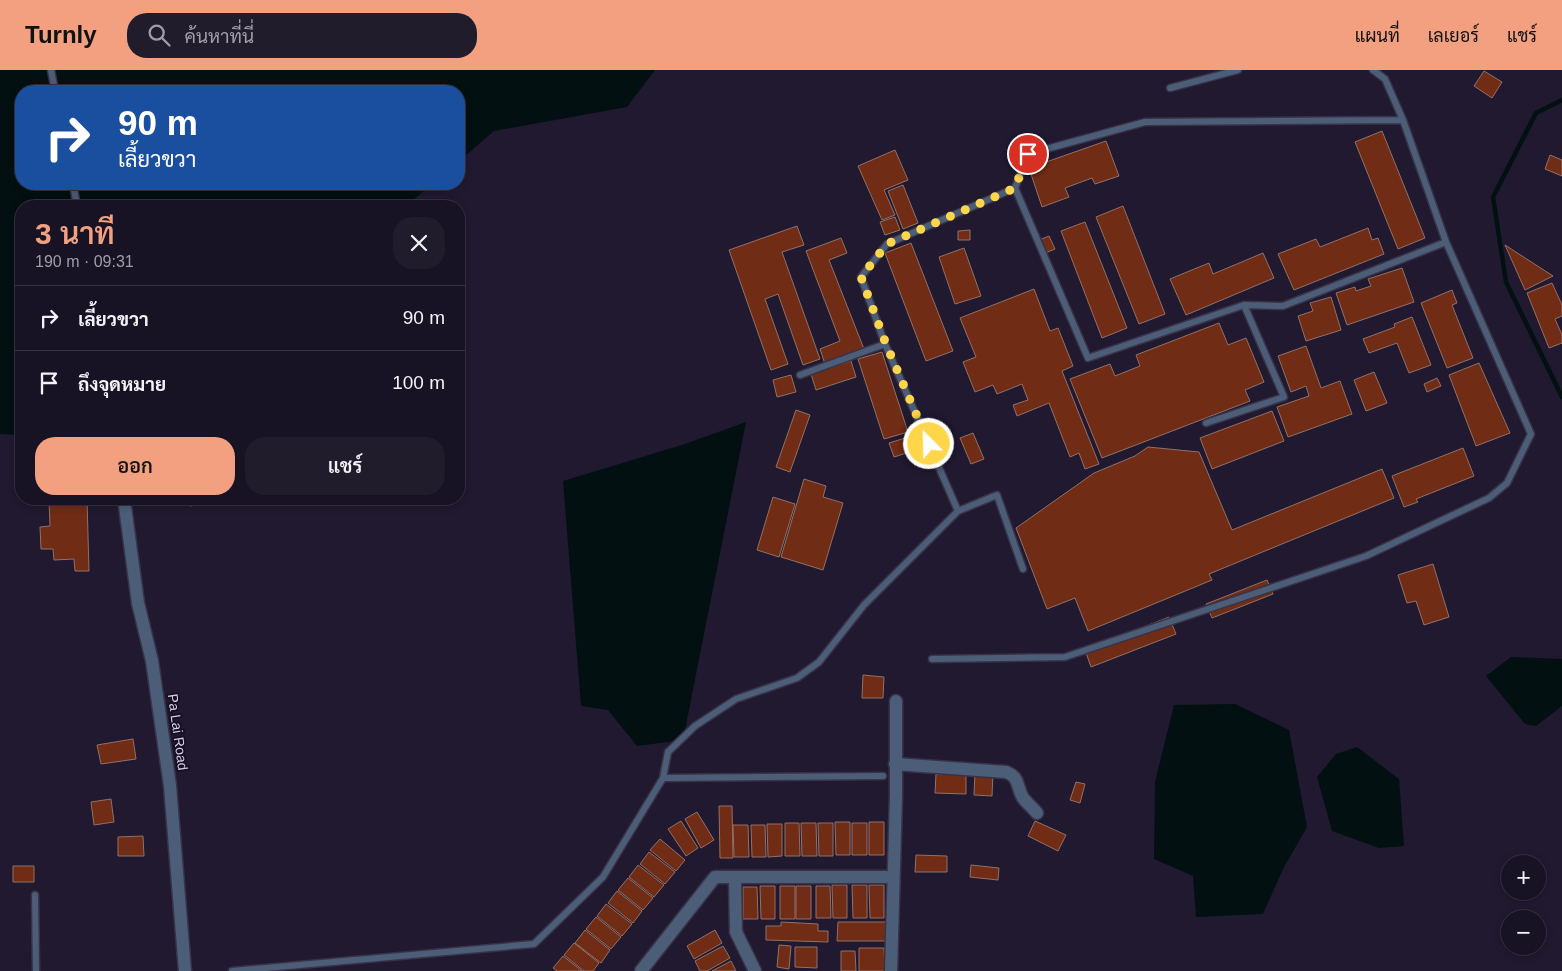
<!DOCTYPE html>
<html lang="th">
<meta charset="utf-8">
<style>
body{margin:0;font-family:Arial,Sarabun,sans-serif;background:#211c2c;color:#f1f3f6;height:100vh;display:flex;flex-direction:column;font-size:19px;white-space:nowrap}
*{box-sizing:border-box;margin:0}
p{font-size:16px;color:#9f9ea6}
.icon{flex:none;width:28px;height:28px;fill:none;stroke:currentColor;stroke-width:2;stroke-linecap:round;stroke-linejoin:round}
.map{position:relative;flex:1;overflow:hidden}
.drawer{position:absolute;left:15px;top:130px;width:450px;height:305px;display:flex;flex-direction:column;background:#181324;border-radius:20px;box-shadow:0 2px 8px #0003,0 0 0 1px #363241}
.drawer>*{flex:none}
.banner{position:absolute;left:15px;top:15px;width:450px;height:105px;border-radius:20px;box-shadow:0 2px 8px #0003,0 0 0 1px #363241;background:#1a4fa0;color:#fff;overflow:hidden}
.buttons{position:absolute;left:1501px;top:785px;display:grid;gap:10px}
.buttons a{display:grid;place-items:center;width:45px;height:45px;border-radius:50%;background:#181324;box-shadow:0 2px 8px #0003,0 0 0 1px #363241;font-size:25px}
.pin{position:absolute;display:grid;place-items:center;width:42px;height:42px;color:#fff;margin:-21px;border:2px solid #fff;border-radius:50%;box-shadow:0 1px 5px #0007}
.me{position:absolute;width:55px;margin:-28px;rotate:337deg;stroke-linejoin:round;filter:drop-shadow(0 0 4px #0008)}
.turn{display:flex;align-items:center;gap:18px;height:105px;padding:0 20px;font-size:22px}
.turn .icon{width:65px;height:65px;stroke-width:2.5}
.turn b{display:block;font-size:35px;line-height:42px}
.round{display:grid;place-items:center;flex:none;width:52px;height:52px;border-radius:20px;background:#211c2c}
.headline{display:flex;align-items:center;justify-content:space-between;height:85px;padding:0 20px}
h1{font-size:30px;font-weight:600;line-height:38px;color:#f2a080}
.cta{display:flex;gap:10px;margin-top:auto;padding:10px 20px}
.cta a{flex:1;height:58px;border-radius:20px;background:#f2a080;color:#111;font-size:20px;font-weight:600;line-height:58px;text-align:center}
.cta a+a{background:#211c2c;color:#f1f3f6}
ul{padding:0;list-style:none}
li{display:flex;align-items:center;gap:15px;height:65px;padding:0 20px;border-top:1px solid #363241}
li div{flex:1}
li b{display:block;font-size:19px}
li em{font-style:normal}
header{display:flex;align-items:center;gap:30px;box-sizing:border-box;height:70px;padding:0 25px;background:#f2a080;color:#111}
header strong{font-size:24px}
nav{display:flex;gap:28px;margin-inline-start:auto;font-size:18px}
.search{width:350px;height:45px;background:#211c2c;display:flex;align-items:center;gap:12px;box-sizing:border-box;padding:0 18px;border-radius:20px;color:#9f9ea6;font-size:19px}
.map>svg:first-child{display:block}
.water{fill:#031011}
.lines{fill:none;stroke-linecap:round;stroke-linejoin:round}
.stream{stroke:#031011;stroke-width:4.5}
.building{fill:#702c15;stroke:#927167}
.lane-casing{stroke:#393349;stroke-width:9}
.street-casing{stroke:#393349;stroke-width:15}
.lane{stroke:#4c5e77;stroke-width:6}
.street{stroke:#4c5e77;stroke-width:12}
.route{stroke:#ffd54a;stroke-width:9;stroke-dasharray:0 16.2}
.labels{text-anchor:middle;stroke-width:4;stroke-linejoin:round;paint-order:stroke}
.street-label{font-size:14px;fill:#d5d1e1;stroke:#170f26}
</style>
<header>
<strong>Turnly</strong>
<div class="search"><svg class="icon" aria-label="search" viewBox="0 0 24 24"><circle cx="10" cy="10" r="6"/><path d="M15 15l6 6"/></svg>ค้นหาที่นี่</div>
<nav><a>แผนที่</a><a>เลเยอร์</a><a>แชร์</a></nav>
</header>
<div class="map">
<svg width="1562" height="901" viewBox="0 0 1562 901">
<rect width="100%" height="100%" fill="#201930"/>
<path class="water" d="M 0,0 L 655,0 L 627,37 L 494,61 L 459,91 L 459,21 L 21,21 L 21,114 L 432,114 L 406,136 L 21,136 L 21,365 L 0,364 Z
M 746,352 L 683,670 L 637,676 L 608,640 L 581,636 L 563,411 L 685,374 Z
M 1511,587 L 1562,589 L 1562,636 L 1536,656 L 1525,654 L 1486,606 Z
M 1235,634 L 1289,660 L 1307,757 L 1283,799 L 1263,844 L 1196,847 L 1193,806 L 1154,789 L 1155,712 L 1174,635 Z
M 1357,677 L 1399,709 L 1404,776 L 1379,778 L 1332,761 L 1317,707 L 1336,684 Z"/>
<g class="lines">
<path class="stream" d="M 1562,30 L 1536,43 L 1493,127 L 1506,212 L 1562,327"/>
</g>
<path class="building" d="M 1484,1 L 1502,12 L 1492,28 L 1474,16 Z
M 1382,61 L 1425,168 L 1398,179 L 1355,72 Z
M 1106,71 L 1119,106 L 1095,114 L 1092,108 L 1065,118 L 1069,127 L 1042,137 L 1029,98 Z
M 895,80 L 908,110 L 884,120 L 895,145 L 882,150 L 858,96 Z
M 1550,85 L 1562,90 L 1562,106 L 1545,99 Z
M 903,115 L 918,153 L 903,159 L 888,121 Z
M 1123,136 L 1165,244 L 1139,254 L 1096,147 Z
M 895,147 L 900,160 L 885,165 L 880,152 Z
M 1085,152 L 1127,258 L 1102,268 L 1061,161 Z
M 797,156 L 804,175 L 782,182 L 820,289 L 803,295 L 778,224 L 765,229 L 788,294 L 771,300 L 729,180 Z
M 1368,158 L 1372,170 L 1378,168 L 1384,184 L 1294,220 L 1278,184 L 1316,169 L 1320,177 Z
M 970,160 L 970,170 L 958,170 L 958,161 Z
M 1049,166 L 1055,179 L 1043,184 L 1037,171 Z
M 841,168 L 847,183 L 829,190 L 864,279 L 825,294 L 820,279 L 840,271 L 806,181 Z
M 911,173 L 953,281 L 926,291 L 885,183 Z
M 1505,175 L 1553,206 L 1525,220 Z
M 964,178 L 981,226 L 955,234 L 939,187 Z
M 1263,183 L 1274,208 L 1186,245 L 1170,209 L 1209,193 L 1213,204 Z
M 1402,198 L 1414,232 L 1347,255 L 1336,223 L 1355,217 L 1356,221 L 1371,216 L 1368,209 Z
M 1552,213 L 1562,235 L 1562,246 L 1555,249 L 1562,265 L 1562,273 L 1549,278 L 1527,223 Z
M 1034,219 L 1050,261 L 1058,258 L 1073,296 L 1062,301 L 1099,394 L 1085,399 L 1079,383 L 1070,387 L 1049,333 L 1017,346 L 1013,335 L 1028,330 L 1022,314 L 997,324 L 993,315 L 975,322 L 963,292 L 976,287 L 960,248 Z
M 1452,220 L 1457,233 L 1452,235 L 1473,288 L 1447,298 L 1421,233 Z
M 1331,227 L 1341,260 L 1306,271 L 1298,246 L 1313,241 L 1310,233 Z
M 1412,247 L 1431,295 L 1409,303 L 1397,273 L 1369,283 L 1363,269 L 1395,257 L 1394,254 Z
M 1219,253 L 1228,275 L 1246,268 L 1264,312 L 1245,320 L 1250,331 L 1102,388 L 1070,309 L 1110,294 L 1115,306 L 1140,296 L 1136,285 Z
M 1306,276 L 1321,318 L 1340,311 L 1352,344 L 1288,367 L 1277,337 L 1309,326 L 1306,316 L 1291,322 L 1278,286 Z
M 882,282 L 908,362 L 884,369 L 858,289 Z
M 851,291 L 856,307 L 816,320 L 811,304 Z
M 1479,293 L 1510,363 L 1476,376 L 1449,305 Z
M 1374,302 L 1387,333 L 1366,341 L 1354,310 Z
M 791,305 L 796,322 L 777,327 L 773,310 Z
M 1437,308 L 1441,316 L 1427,322 L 1424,314 Z
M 796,340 L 810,345 L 790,402 L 776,397 Z
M 1272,341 L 1284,371 L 1212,399 L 1200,368 Z
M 973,363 L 984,389 L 971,394 L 960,368 Z
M 912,366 L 916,380 L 894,387 L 889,373 Z
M 1148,377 L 1199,382 L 1232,460 L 1382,399 L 1394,428 L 1209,504 L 1212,510 L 1088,561 L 1075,528 L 1047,539 L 1016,458 L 1094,403 L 1135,386 Z
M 1463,378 L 1474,406 L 1416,429 L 1418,432 L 1404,437 L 1392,406 Z
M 804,409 L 826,416 L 823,427 L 843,433 L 823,500 L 781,487 Z
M 773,427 L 795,434 L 779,487 L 757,480 Z
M 49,429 L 87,429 L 89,501 L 75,501 L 74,489 L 54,490 L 53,479 L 41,479 L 40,457 L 50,456 Z
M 189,429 L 211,429 L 212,432 L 190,436 Z
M 1433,494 L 1449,547 L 1424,555 L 1416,531 L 1407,533 L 1398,505 Z
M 1267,510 L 1273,524 L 1212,548 L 1206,534 Z
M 1169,547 L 1176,564 L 1091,597 L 1085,580 Z
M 863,605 L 884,607 L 883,628 L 862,628 Z
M 133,669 L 136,689 L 101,694 L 97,675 Z
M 975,703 L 993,703 L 992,726 L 974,725 Z
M 936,704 L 966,704 L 966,724 L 935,723 Z
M 1076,712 L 1085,714 L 1080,733 L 1070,730 Z
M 111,729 L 114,752 L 94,755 L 91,732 Z
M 719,736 L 732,736 L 733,788 L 720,788 Z
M 697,742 L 714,770 L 701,778 L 685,749 Z
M 681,751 L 698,778 L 686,786 L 668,759 Z
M 1035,751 L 1066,765 L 1058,781 L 1028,766 Z
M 835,752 L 850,752 L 850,785 L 836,785 Z
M 869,752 L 884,752 L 884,785 L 869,785 Z
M 785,753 L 799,753 L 800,786 L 785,786 Z
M 801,753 L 816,753 L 817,786 L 802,786 Z
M 818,753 L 833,753 L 833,786 L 819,786 Z
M 852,753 L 867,753 L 867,785 L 852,785 Z
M 767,754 L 782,754 L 782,786 L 768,787 Z
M 733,755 L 748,755 L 749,787 L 734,787 Z
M 751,755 L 765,755 L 766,787 L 752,787 Z
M 143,766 L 144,786 L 118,786 L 118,767 Z
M 660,769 L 685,790 L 676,801 L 650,780 Z
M 649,782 L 675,802 L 665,814 L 640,794 Z
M 916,785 L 947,786 L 947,802 L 915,802 Z
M 638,795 L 664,815 L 654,827 L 629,807 Z
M 971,795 L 999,798 L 998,810 L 970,807 Z
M 13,796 L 34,796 L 34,812 L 13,812 Z
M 628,808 L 653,828 L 643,840 L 618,820 Z
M 832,815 L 847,815 L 847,848 L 833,848 Z
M 852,815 L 867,815 L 867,848 L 853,848 Z
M 869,815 L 884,815 L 884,848 L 870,848 Z
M 760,816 L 775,816 L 775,849 L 761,849 Z
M 780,816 L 795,816 L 795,849 L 780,849 Z
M 796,816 L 811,816 L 811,849 L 796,849 Z
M 816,816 L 830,816 L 831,848 L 816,848 Z
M 743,817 L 757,817 L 758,849 L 743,849 Z
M 617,821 L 642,841 L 633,853 L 608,833 Z
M 606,834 L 632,854 L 622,866 L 597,846 Z
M 596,847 L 621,867 L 611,879 L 586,859 Z
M 781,852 L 818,854 L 818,861 L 828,861 L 828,872 L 766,870 L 766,856 L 781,856 Z
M 838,852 L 888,852 L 888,871 L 837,871 Z
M 585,860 L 610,880 L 601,893 L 575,873 Z
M 715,860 L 722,873 L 694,889 L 687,876 Z
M 574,873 L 599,893 L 593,901 L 584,901 L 564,885 Z
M 779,875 L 791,876 L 789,899 L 777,897 Z
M 723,876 L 730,888 L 707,901 L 700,901 L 695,891 Z
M 795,877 L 817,877 L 817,898 L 795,897 Z
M 859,878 L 884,878 L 885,901 L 859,901 Z
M 841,881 L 855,881 L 856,901 L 841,901 Z
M 563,886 L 582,901 L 557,901 L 553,898 Z
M 731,891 L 736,901 L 712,901 Z"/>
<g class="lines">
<defs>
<path id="lane" d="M 51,0 L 55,21
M 1373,0 L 1385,9 L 1403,50
M 1170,18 L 1238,0
M 73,114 L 77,136
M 1015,118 L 1028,84 L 1145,52 L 1403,50 L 1446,172
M 800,305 L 885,274
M 1206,353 L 1284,327 L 1244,235
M 958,441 L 997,425 L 1023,499
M 663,708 L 668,682 L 695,656 L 736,629 L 797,608 L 819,592 L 864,535 L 958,441 L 885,274 L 861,207 L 887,174 L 1015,118 L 1088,288 L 1244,235 L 1283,236 L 1446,172 L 1531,364 L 1507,413 L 1489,428 L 1366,486 L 1065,587 L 932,589
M 35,825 L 36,901
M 232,901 L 534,874 L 603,807 L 663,708 L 883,706"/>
<path id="street" d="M 124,429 L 138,533 L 152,591 L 170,716 L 185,901
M 895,694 L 1006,702 C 1020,707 1016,716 1023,728 C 1027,733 1033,738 1037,743
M 735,808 L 736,862 L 755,901
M 641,901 L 715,807 L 886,807
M 891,901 L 896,726 L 896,631"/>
</defs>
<use href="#lane" class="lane-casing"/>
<use href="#street" class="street-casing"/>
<use href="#lane" class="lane"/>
<use href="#street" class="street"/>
</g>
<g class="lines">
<path class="route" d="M 929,374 L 886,274 L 861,207 L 887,174 L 1015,118 L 1028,84"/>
</g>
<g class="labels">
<g class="street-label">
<text transform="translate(178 662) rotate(82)" y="5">Pa Lai Road</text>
</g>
</g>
</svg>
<div class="buttons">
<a>+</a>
<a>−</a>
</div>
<div class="pin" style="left:1028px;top:84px;background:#d93025"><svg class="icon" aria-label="arrive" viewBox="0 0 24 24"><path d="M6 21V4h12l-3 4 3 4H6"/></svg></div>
<svg class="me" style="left:929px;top:374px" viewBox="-20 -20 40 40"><circle r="17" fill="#ffd54a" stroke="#fff" stroke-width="3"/><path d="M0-11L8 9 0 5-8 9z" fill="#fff"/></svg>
<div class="banner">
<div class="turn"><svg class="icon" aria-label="right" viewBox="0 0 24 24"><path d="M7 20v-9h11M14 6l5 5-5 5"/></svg><div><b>90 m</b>เลี้ยวขวา</div></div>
</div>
<section class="drawer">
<div class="headline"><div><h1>3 นาที</h1><p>190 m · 09:31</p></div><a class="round"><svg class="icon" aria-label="close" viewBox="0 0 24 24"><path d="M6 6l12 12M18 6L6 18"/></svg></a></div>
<ul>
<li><svg class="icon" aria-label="right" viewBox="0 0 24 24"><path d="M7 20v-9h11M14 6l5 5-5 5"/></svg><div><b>เลี้ยวขวา</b></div><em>90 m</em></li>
<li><svg class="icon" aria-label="arrive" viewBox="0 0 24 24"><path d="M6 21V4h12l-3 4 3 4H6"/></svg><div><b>ถึงจุดหมาย</b></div><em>100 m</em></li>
</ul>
<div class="cta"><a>ออก</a><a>แชร์</a></div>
</section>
</div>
